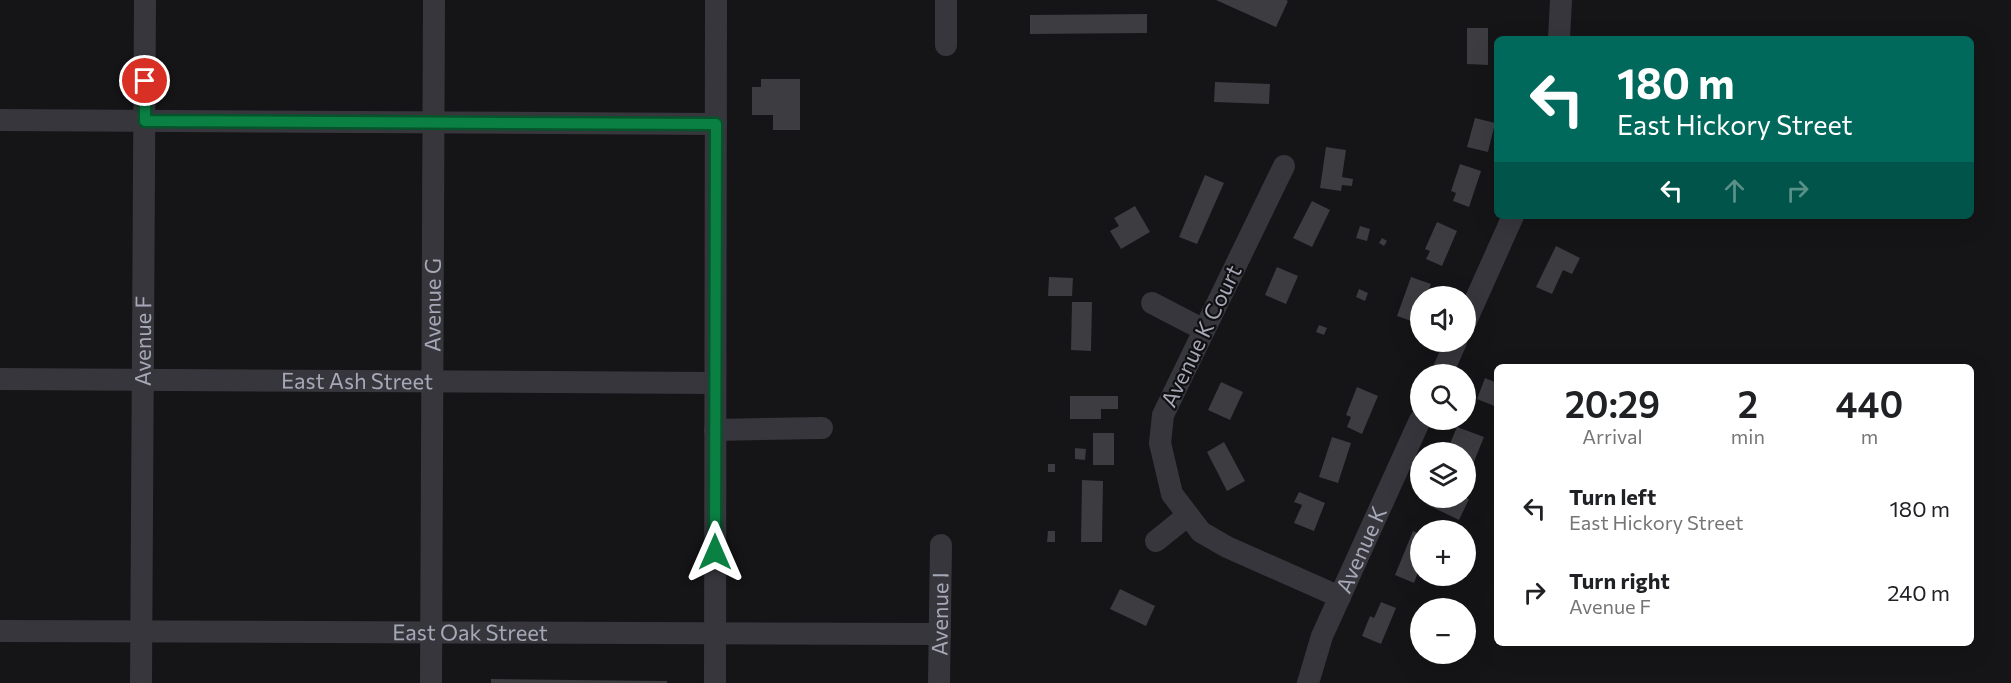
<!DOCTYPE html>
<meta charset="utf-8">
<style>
body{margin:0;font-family:Commissioner,sans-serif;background:#f2f2f2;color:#202124;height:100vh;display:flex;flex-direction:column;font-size:22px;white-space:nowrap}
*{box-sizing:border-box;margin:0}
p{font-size:20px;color:#757577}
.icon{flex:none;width:33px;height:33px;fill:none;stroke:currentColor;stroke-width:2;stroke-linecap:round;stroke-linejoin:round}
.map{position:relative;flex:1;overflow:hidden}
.drawer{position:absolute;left:1494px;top:364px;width:480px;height:282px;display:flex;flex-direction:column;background:#fff;border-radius:9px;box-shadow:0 6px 24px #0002}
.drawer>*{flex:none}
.guide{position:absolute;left:1494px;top:36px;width:480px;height:183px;border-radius:9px;box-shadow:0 6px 24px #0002;background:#00695c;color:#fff;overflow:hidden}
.buttons{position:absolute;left:1410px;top:286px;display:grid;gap:12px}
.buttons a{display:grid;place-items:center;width:66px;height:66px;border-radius:50%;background:#fff;box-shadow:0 6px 24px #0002;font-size:30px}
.pin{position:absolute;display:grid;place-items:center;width:51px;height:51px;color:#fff;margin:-26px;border:3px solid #fff;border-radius:50%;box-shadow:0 2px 6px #0007}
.me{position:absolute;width:66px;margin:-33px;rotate:0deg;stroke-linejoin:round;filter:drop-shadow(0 0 4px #0008)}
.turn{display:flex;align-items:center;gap:21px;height:126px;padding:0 24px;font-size:27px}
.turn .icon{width:78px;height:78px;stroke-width:2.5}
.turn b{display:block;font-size:42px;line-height:51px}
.lanes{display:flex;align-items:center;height:57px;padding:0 24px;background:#0003;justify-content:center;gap:30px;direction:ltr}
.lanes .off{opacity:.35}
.eta{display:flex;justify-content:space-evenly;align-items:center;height:102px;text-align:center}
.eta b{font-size:36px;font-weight:600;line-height:42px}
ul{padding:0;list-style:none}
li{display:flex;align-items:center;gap:18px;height:84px;padding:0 24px}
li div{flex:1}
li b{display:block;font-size:22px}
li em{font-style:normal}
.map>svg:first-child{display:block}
.building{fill:#3c3c41}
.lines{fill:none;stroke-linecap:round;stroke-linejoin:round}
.minor{stroke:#36363c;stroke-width:22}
.route-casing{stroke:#07532c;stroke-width:15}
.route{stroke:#0b8043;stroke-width:10}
.labels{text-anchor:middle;stroke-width:4.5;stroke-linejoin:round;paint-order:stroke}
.street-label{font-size:22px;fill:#a6a8b7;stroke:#101012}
</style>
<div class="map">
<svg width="2011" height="683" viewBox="0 0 2011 683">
<rect width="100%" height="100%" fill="#151517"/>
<path class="building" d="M 1216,0 L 1286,0 L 1288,1 L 1276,27 Z
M 1147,14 L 1147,33 L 1030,34 L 1030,15 Z
M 1467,28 L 1488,28 L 1488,65 L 1467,64 Z
M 761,79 L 800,79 L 800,130 L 773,130 L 773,115 L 752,115 L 752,87 L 761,87 Z
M 1215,82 L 1270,84 L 1269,104 L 1214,102 Z
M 1475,118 L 1495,123 L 1488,152 L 1467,147 Z
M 1326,147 L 1346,150 L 1342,177 L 1353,179 L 1352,186 L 1342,185 L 1341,191 L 1320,188 Z
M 1460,164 L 1481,171 L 1469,207 L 1453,201 L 1456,193 L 1451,191 Z
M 1205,175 L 1224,183 L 1197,244 L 1179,237 Z
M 1312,201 L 1330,210 L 1312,247 L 1293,238 Z
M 1135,206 L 1150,232 L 1121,249 L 1110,231 L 1119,226 L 1114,218 Z
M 1437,222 L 1457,231 L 1442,266 L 1426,259 L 1430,251 L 1425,249 Z
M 1360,226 L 1370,229 L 1367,241 L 1356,238 Z
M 1382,238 L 1387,241 L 1384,246 L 1379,243 Z
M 1556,246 L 1580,258 L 1572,274 L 1563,270 L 1552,294 L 1536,287 Z
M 1277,267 L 1298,276 L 1286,304 L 1265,295 Z
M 1049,277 L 1073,278 L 1072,296 L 1048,296 Z
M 1411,277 L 1431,284 L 1426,297 L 1420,297 L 1420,314 L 1417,323 L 1397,316 Z
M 1359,289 L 1368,293 L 1365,301 L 1356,297 Z
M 1072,302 L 1092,302 L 1091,351 L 1071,350 Z
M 1319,325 L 1327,328 L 1324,335 L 1316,332 Z
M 1485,378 L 1497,383 L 1497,407 L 1477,399 Z
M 1221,382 L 1243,392 L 1230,420 L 1208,410 Z
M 1357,387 L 1378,396 L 1362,434 L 1347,427 L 1351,417 L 1346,415 Z
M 1070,396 L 1118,396 L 1118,409 L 1101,409 L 1101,419 L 1070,419 Z
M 1457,427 L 1484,437 L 1473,464 L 1466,461 L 1466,453 L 1446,453 Z
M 1093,433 L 1114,433 L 1114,465 L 1093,465 Z
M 1332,437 L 1351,443 L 1338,483 L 1319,477 Z
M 1224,442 L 1245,481 L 1227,491 L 1207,452 Z
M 1075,448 L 1086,449 L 1085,460 L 1075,459 Z
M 1048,464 L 1055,464 L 1055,472 L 1048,472 Z
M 1082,480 L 1103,481 L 1102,542 L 1081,542 Z
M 1299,492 L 1325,503 L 1314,531 L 1294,523 L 1302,505 L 1294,502 Z
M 1429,498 L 1466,498 L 1469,499 L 1459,520 L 1426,504 Z
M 1048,531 L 1055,531 L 1055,542 L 1047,542 Z
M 1413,531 L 1420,534 L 1420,567 L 1414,583 L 1395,575 Z
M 1120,589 L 1155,606 L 1146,626 L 1110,609 Z
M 1381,602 L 1396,608 L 1381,644 L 1362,636 L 1370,616 L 1374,618 Z
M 491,679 L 667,681 L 667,683 L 491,683 Z"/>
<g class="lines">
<g class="minor">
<path d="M 1559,39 L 1561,0"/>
<path d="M 946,45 L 946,0"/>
<path d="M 0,120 L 716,124"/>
<path d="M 1284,166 L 1163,415 L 1160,443 L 1172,494 L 1201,532 L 1227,547 L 1340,597"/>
<path d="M 1152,303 L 1204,330"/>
<path d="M 1466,321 L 1513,216"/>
<path d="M 1441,375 L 1456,342"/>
<path id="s1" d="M 0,379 L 715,383"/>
<path d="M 715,430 L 822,428"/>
<path d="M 1156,541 L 1187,516"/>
<path id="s2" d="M 0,631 L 940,634"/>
<path id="s3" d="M 141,683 L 145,0"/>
<path id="s4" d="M 431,683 L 434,0"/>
<path d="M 715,683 L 716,0"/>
<path id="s5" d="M 939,683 L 941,545"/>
<path id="s6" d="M 1308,683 L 1322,636 L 1420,420"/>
</g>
</g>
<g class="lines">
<defs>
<path id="route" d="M 145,81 L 145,121 L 716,124 L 715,552"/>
</defs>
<use href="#route" class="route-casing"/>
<use href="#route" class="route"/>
</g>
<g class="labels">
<g class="street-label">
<text dy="8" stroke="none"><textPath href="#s4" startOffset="378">Avenue G</textPath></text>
<text transform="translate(1201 336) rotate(-64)" y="8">Avenue K Court</text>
<text dy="8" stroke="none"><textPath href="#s3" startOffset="342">Avenue F</textPath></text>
<text dy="8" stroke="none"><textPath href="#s1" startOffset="357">East Ash Street</textPath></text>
<text dy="8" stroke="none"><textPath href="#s6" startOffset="144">Avenue K</textPath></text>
<text dy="8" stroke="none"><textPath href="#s5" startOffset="69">Avenue I</textPath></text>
<text dy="8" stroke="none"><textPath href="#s2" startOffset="470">East Oak Street</textPath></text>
</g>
</g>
</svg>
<div class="buttons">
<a><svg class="icon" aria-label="sound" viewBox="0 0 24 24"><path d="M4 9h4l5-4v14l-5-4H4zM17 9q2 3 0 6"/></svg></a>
<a><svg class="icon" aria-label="search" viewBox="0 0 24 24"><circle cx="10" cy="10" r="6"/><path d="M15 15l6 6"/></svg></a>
<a><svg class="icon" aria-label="layers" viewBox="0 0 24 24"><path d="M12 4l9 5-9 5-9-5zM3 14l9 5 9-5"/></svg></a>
<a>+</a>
<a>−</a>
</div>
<div class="pin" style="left:145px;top:81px;background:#d93025"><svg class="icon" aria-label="arrive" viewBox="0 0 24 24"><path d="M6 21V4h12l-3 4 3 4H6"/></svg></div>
<svg class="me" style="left:715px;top:552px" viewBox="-20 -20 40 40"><path d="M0-17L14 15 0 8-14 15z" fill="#0b8043" stroke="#fff" stroke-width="4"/></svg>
<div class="guide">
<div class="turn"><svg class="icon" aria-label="left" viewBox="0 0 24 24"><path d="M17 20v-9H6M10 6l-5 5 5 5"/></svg><div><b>180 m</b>East Hickory Street</div></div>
<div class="lanes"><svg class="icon" aria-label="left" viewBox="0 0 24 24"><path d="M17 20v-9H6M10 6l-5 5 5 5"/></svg><svg class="icon off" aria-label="ahead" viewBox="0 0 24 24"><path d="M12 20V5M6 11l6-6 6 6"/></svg><svg class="icon off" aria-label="right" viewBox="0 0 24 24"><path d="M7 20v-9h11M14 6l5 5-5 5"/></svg></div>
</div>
<section class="drawer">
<div class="eta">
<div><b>20:29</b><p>Arrival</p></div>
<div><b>2</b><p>min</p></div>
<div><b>440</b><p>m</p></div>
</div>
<ul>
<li><svg class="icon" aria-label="left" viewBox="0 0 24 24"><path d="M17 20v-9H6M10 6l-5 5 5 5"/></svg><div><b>Turn left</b><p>East Hickory Street</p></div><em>180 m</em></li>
<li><svg class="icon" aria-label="right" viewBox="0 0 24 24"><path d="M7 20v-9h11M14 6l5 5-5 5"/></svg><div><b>Turn right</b><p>Avenue F</p></div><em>240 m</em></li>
</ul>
</section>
</div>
